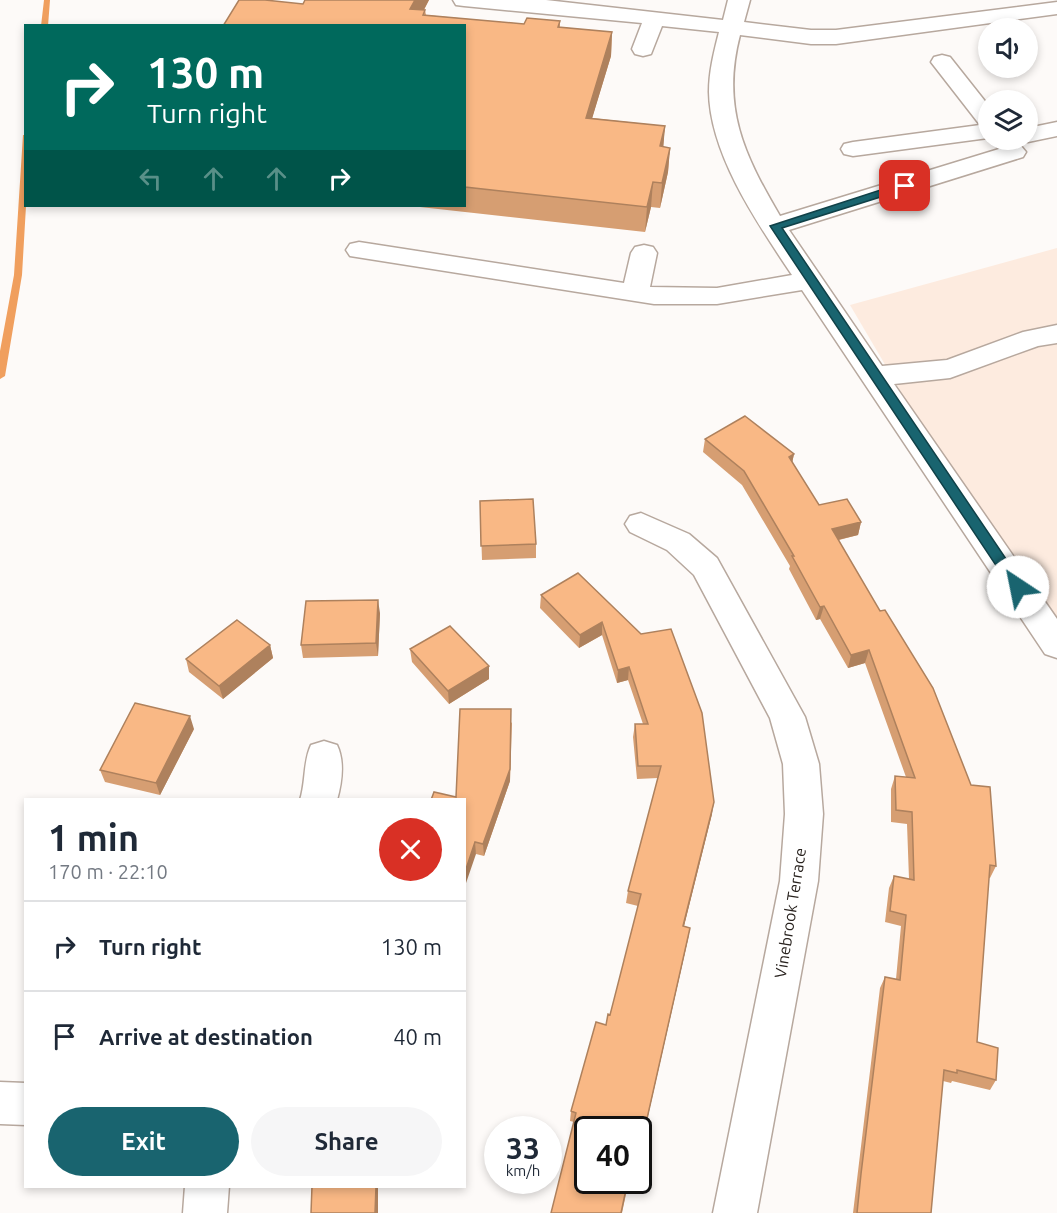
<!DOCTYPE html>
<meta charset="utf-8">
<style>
body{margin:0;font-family:Ubuntu,sans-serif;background:#f6f6f7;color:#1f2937;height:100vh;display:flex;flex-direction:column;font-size:22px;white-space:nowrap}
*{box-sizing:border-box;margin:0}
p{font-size:20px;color:#747a83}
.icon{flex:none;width:33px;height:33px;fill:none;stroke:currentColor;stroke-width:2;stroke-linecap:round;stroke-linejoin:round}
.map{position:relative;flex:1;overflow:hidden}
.drawer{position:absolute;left:24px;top:798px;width:442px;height:390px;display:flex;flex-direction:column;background:#fff;border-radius:0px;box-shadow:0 3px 9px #0003}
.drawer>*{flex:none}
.top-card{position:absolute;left:24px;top:24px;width:442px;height:183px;border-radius:0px;box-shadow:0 3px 9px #0003;background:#00695c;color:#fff;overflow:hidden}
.tools{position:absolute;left:978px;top:18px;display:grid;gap:12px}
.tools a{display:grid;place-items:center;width:60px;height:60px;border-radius:50%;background:#fff;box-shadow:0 3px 9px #0003;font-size:30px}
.speed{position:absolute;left:484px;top:1116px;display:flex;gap:12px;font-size:30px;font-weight:700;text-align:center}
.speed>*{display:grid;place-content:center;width:78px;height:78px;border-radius:50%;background:#fff;box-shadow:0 3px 9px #0003;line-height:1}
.speed small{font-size:15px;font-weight:400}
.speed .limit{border:3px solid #111;border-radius:9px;background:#fff;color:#111}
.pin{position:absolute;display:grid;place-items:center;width:51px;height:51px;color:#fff;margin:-26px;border-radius:12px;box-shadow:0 3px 9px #0006}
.me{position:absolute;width:66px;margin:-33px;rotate:326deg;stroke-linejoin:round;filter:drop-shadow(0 0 4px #0008)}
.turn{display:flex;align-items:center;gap:21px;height:126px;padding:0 24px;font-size:27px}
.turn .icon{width:78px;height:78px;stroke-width:2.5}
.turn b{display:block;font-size:42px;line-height:51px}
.lanes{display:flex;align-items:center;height:57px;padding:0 24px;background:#0003;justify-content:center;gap:30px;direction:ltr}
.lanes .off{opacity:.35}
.round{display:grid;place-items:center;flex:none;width:63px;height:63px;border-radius:32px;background:#f6f6f7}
.summary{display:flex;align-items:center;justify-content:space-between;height:102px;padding:0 24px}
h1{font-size:36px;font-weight:700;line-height:45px}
.button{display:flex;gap:12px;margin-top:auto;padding:12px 24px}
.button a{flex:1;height:69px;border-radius:36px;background:#19646f;color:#fff;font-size:24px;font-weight:700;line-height:69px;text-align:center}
.button a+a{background:#f6f6f7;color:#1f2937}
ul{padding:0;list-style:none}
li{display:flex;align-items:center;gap:18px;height:90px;padding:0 24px;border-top:2px solid #e0e1e3}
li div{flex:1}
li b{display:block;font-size:22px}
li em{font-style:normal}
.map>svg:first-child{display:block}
.built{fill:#fdebdf}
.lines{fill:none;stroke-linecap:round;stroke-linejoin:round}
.stream{fill:#f09f5e;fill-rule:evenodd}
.minor-casing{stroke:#b7a89e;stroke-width:3}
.minor{fill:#fff;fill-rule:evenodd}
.wall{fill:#d69e72}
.shaded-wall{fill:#ae815d}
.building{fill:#f9b885;stroke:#ae815d;stroke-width:1.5}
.route{fill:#19646f;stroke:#104148;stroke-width:1.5}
.labels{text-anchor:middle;stroke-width:6;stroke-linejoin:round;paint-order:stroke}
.street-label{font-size:16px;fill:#28221e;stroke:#fff}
</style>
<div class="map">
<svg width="1057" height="1213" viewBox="0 0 1057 1213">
<rect width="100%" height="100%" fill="#fdfaf8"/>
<path class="built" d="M 1057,248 L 1057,657 L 850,305 Z"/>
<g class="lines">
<path class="stream" d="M 44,0 L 50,0 L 48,26 L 41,26 Z
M 23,135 L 26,135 L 26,206 L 22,275 L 5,376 L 0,379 L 0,351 L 14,275 Z"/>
<defs>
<path id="minor" d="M 453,0 L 546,0 L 723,20 L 728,0 L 750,0 L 744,22 L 811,30 L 836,30 L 1057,2 L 1057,14 L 836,44 L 811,44 L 740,35 C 721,107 744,155 780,216 L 999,149 L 992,140 L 1016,140 L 1026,152 L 1023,157 L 789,230 L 882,366 L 947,360 L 1023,332 L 1057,325 L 1057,343 L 1038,346 L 950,378 L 894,384 L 1057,619 L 1057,658 L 1045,654 L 802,290 L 717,304 L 654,304 L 350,256 L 346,250 L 350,244 L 359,242 L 624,283 L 631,253 L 635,247 L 644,245 L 653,247 L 657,253 L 650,287 L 717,288 L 792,275 C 758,224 710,155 709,92 C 709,71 714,52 719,32 L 662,26 L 651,54 L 643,56 L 635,54 L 632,49 L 642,23 L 464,6 L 456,5 Z
M 942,55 L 950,57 L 988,105 L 988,138 L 853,156 L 844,154 L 841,149 L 844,144 L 853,142 L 980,125 L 931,62 L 934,57 Z
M 1057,122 L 1057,136 L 1028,142 L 1019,140 L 1028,140 L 1028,128 Z
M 641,513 L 689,534 L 717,558 L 805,717 L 819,764 L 823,814 L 818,881 L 757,1213 L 713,1213 L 780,881 L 785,814 L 783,764 L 770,718 L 694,575 L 667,550 L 630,532 L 625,524 L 630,516 Z
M 324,741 L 337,745 C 345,762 342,782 337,800 L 300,800 C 306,781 303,762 311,745 Z
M 0,1082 L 26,1083 L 26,1125 L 0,1124 Z
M 185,1186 L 229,1186 L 227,1213 L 183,1213 Z"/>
</defs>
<use href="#minor" class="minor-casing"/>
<use href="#minor" class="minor"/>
</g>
<path class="wall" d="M 429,0 L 424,10 L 425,10 L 426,15 L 524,24 L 560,21 L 560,27 L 612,32 L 611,56 L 592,118 L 665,126 L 663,147 L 670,148 L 668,172 L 660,208 L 651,207 L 645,232 L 411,206 L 465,206 L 465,26 L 303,4 Z
M 705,439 L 794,454 L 792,463 L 819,505 L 861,522 L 858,535 L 839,540 L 996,866 L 990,878 L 989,878 L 977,1042 L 996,1080 L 990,1090 L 952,1081 L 951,1083 L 943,1081 L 931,1213 L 853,1213 L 880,988 L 885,977 L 896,979 L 901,926 L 885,922 L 889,888 L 894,876 L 909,879 L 907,824 L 891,822 L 891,789 L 895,776 L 906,777 L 865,663 L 848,668 L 820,619 L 816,620 L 789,569 L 790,566 L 742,485 L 703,452 Z
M 480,501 L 536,544 L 536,558 L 482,560 Z
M 578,573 L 712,814 L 684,926 L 690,928 L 688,939 L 642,1142 L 639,1141 L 639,1130 L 588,1180 L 629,1180 L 622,1213 L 551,1213 L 574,1122 L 570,1121 L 571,1111 L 610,1015 L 638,906 L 626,903 L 628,891 L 658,778 L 637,779 L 633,737 L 635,724 L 643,724 L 628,680 L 617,683 L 602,635 L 579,648 L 540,608 L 541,595 Z
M 380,613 L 378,656 L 303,658 L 301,645 Z
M 270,645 L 273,658 L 223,699 L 189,672 L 186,659 Z
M 410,649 L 489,679 L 449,704 L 412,662 Z
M 512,722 L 510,781 L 484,856 L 476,854 L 456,797 Z
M 194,729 L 160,795 L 105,782 L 100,770 Z"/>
<path class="shaded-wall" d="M 415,0 L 429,0 L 415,26 L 410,9 Z
M 612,32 L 611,56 L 585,142 L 586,118 Z
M 665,126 L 663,151 L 660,146 Z
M 670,148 L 668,172 L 660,208 L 662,183 Z
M 653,182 L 651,207 L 645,232 L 647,207 Z
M 794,454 L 791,468 L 789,457 Z
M 861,522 L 858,535 L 829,542 L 832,529 Z
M 378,600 L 380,613 L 378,656 L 376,643 Z
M 824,606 L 820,619 L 816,620 L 820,607 Z
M 602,622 L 602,635 L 579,648 L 580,635 Z
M 270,645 L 273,658 L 223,699 L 219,686 Z
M 869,650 L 865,663 L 848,668 L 851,655 Z
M 489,666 L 489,679 L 449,704 L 448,691 Z
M 629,667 L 628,680 L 617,683 L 618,670 Z
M 511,709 L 510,781 L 484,856 L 483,844 Z
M 190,716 L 194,729 L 160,795 L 156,783 Z
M 714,802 L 712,814 L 681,938 L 683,926 Z
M 475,842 L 476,854 L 465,886 L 465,872 Z
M 690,928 L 688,939 L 642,1142 L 644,1132 Z
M 376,1186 L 378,1186 L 378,1213 L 375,1213 Z"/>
<path class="building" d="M 239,0 L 265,0 L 303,4 L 305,0 L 415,0 L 410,9 L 425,10 L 423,15 L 524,24 L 527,18 L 560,21 L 558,27 L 612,32 L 586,118 L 665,126 L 660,146 L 670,148 L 662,183 L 653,182 L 647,207 L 465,187 L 465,26 L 223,26 Z
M 745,416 L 794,454 L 789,457 L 819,505 L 847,499 L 861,522 L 832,529 L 880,611 L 885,610 L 933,688 L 971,785 L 990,787 L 996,866 L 990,865 L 977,1042 L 998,1048 L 996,1080 L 957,1070 L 957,1073 L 944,1070 L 931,1213 L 857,1213 L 861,1174 L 885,977 L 900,980 L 906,915 L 890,911 L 894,876 L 914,880 L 912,812 L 896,810 L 895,776 L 915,778 L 869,650 L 851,655 L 824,606 L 820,607 L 792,556 L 794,556 L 744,471 L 705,439 Z
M 533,499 L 536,544 L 481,546 L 480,501 Z
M 578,573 L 641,634 L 671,629 L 702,713 L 714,802 L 683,926 L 690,928 L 644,1132 L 639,1132 L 639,1130 L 588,1130 L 588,1180 L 628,1180 L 621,1213 L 551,1213 L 576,1113 L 571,1111 L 596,1022 L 606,1025 L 608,1014 L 610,1015 L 641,894 L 628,891 L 661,766 L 638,766 L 635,724 L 648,724 L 629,667 L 618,670 L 602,622 L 580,635 L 541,595 Z
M 378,600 L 376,643 L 301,645 L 306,601 Z
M 237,620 L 270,645 L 219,686 L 186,659 Z
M 450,626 L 489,666 L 448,691 L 410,649 Z
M 135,703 L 190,716 L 156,783 L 100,770 Z
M 460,709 L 511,709 L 510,769 L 483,844 L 475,842 L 465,872 L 465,800 L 431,800 L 434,792 L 456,797 Z
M 312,1186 L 376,1186 L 375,1213 L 311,1213 Z"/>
<path class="route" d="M 905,182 L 911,186 L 909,188 L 782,228 L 1023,584 L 1024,587 L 1018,593 L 1013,591 L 770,226 Z"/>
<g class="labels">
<g class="street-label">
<text transform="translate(790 913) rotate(-81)" y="6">Vinebrook Terrace</text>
</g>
</g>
</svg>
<div class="tools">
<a><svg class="icon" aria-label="sound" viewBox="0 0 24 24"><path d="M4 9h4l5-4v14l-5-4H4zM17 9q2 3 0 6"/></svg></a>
<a><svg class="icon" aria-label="layers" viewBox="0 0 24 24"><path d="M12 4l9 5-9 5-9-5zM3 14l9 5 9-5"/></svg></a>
</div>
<div class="speed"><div>33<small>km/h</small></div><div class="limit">40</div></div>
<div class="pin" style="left:905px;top:186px;background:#d93025"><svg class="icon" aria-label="arrive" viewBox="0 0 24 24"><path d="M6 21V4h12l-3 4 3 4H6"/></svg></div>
<svg class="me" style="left:1018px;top:587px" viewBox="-20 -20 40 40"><circle r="19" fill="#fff"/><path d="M0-13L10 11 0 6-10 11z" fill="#19646f"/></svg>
<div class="top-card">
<div class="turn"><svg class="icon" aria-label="right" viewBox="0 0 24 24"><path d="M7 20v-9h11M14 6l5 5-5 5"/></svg><div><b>130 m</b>Turn right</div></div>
<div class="lanes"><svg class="icon off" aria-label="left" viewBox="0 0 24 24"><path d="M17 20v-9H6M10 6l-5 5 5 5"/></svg><svg class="icon off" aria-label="ahead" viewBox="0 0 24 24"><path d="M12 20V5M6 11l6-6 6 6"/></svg><svg class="icon off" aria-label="ahead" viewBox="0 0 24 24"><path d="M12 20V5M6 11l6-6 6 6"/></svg><svg class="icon" aria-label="right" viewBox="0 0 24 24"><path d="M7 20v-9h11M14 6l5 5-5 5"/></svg></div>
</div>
<section class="drawer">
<div class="summary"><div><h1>1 min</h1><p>170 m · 22:10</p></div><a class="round" style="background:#d93025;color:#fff"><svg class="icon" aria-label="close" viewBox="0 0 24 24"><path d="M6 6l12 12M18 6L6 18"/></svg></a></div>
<ul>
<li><svg class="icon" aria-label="right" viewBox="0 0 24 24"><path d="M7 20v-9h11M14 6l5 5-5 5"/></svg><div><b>Turn right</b></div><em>130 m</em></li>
<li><svg class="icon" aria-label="arrive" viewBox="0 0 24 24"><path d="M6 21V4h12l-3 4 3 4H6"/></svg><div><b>Arrive at destination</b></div><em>40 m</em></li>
</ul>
<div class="button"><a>Exit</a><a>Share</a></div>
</section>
</div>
